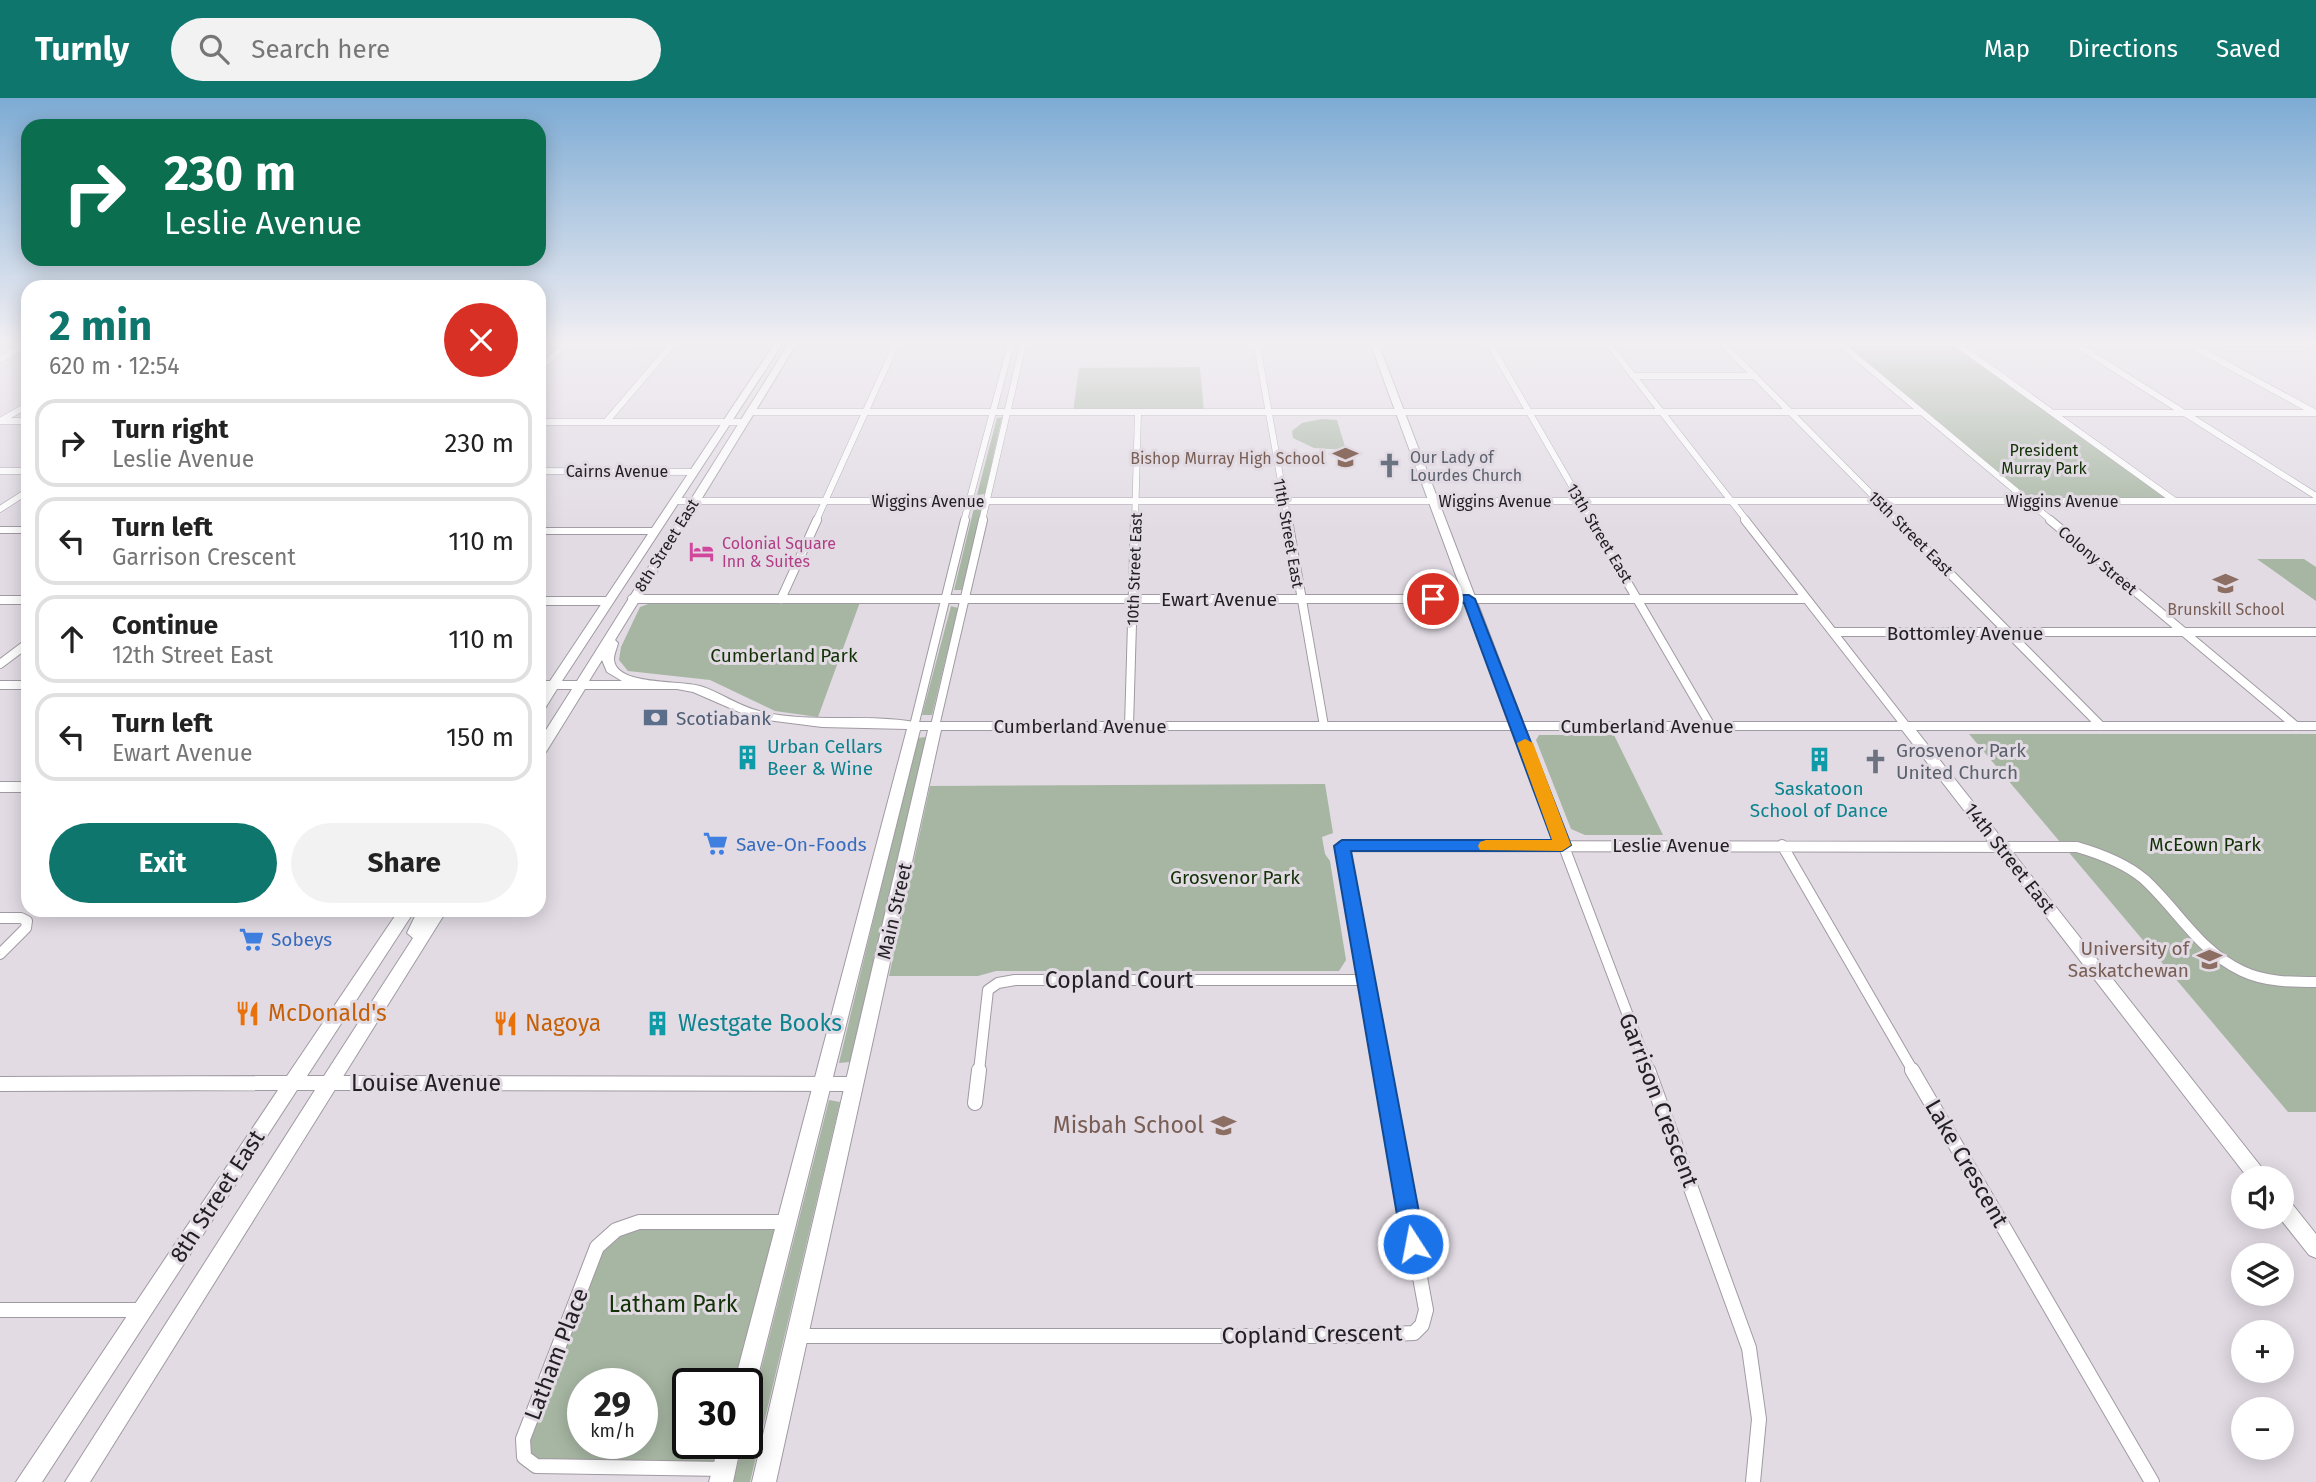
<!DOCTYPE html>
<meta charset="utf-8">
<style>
body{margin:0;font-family:"Fira Sans",sans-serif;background:#f2f2f2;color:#222;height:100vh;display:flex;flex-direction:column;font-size:26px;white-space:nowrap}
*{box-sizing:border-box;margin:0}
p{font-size:23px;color:#767676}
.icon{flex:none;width:38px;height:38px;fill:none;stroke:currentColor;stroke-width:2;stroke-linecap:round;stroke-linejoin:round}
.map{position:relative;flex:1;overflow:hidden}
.panel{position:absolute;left:21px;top:182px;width:525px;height:637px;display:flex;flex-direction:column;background:#fff;border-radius:21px;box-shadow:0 4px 18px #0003}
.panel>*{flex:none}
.hud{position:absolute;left:21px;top:21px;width:525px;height:147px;border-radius:21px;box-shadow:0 4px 18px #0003;background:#0b6e4f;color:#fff;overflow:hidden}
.tools{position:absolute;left:2231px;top:1068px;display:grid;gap:14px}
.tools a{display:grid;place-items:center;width:63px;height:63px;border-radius:50%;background:#fff;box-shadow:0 4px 18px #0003;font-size:35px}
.speed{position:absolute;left:567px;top:1270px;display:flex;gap:14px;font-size:35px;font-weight:700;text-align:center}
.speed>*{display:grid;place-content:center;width:91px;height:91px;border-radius:50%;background:#fff;box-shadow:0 4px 18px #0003;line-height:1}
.speed small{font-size:18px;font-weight:400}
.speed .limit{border:4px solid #111;border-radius:10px;background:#fff;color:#111}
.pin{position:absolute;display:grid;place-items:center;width:60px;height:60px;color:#fff;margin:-30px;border:4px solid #fff;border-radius:50%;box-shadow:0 2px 7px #0007}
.me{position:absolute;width:77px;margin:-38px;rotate:349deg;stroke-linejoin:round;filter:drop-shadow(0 0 5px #0008)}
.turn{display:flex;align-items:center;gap:24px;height:147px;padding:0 28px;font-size:32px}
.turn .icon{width:91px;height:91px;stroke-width:2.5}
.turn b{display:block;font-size:49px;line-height:60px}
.round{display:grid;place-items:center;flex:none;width:74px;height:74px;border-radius:37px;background:#f2f2f2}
.headline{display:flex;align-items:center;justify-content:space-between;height:119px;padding:0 28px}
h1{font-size:42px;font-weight:700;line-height:52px;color:#0f766e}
.button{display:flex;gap:14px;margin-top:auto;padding:14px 28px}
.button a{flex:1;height:80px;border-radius:42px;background:#0f766e;color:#fff;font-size:28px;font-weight:700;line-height:80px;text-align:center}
.button a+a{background:#f2f2f2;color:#222}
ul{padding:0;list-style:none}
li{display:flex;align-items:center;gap:21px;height:88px;margin:0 14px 10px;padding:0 14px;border:4px solid #e0e0e0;border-radius:21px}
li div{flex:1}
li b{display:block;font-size:26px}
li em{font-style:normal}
header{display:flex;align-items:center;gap:42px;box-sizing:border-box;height:98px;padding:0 35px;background:#0f766e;color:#fff}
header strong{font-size:33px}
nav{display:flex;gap:38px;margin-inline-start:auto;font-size:24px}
.search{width:490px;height:63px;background:#f2f2f2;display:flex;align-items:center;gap:18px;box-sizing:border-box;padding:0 24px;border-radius:38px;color:#767676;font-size:26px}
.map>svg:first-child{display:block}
.green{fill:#a7b6a3;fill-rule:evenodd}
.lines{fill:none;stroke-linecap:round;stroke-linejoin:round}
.street-far3-casing{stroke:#a09aa2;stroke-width:7}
.street-far2-casing{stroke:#a09aa2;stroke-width:10}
.street-far1-casing{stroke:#a09aa2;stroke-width:12}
.street-casing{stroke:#a09aa2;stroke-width:16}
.secondary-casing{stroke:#a09aa2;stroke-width:2}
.street-far3{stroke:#fff;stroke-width:6}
.street-far2{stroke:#fff;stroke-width:8}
.street-far1{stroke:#fff;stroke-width:10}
.street{stroke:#fff;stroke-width:14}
.secondary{fill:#fff;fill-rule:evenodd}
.route{fill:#1a73e8;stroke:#114b97;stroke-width:2}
.slow{fill:#f59e0b}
.labels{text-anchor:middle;stroke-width:6;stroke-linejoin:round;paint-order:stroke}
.far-park-label{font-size:16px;fill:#123205;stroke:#e2dbe4}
.far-worship-label{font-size:16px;fill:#5b616d;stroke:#e2dbe4;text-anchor:start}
.far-education-label{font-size:16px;fill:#785e54;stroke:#e2dbe4;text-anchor:end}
.far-street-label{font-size:16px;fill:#222023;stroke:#e2dbe4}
.far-hotel-label{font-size:16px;fill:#b23c85;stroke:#e2dbe4;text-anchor:start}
.street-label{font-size:19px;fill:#222023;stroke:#e2dbe4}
.park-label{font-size:19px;fill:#123205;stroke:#e2dbe4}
.service-label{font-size:19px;fill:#4e5e75;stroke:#e2dbe4;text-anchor:start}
.culture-label{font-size:19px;fill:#0d838f;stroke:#e2dbe4;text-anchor:start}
.worship-label{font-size:19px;fill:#5b616d;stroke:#e2dbe4;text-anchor:start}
.shop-label{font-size:19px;fill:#366cbe;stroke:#e2dbe4;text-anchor:start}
.education-label{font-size:19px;fill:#785e54;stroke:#e2dbe4;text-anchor:end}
.near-street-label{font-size:23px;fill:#222023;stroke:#e2dbe4}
.near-food-label{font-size:23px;fill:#c56008;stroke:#e2dbe4;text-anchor:start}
.near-culture-label{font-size:23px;fill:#0d838f;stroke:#e2dbe4;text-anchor:start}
.near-education-label{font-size:23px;fill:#785e54;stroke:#e2dbe4;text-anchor:end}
.near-park-label{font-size:23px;fill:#123205;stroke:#e2dbe4}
</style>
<header>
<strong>Turnly</strong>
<div class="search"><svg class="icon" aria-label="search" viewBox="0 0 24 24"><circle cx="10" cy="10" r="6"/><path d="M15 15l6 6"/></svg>Search here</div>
<nav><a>Map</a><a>Directions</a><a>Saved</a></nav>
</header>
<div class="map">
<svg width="2316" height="1384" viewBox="0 0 2316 1384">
<rect width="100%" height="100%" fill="#e2dbe4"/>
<path class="green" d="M 1839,245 L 1955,245 L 2176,403 L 2028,403 Z
M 1200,269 L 1204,314 L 1073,314 L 1079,270 Z
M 1002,319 L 985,396 L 977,397 L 997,320 Z
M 1322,321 L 1337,322 L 1346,352 L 1314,350 L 1293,340 L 1292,333 L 1302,325 Z
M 974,410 L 982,410 L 962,492 L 954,492 Z
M 2257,461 L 2304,461 L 2316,469 L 2316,503 Z
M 860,504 L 818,619 L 775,613 L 710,582 L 628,573 L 619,562 L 621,549 L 640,509 L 651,505 Z
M 951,508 L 958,510 L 932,617 L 922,617 Z
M 1969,636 L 2316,636 L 2316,1014 L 2288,1014 Z
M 1539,637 L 1614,637 L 1663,737 L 1585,737 L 1571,731 L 1536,642 Z
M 926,639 L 850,964 L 839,965 L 917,640 Z
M 1325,686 L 1333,735 L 1322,739 L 1325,756 L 1330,763 L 1346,862 L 1339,873 L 996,873 L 978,878 L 889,878 L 930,688 Z
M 829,1002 L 840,1004 L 750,1384 L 733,1384 L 743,1346 L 747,1346 L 747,1327 Z
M 785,1124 L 745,1286 L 688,1286 L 688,1346 L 730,1346 L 724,1371 L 536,1368 L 523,1341 L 591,1166 L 625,1126 ZM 583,1286 L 642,1286 L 642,1346 L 583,1346 Z"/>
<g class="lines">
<defs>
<path id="street-far3" d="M 1256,242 L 1288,423
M 1488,243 L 1592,423
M 1606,243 L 1747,423
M 1720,243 L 1898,423
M 0,244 L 28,244
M 794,244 L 2308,245
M 1838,244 L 2052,423
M 1954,244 L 2175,403
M 2072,244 L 2316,398
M 539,245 L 780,244
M 2189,246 L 2314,314
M 0,261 L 28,246
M 539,271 L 569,243
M 1633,278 L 1755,278
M 750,314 L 1921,314
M 2053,315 L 2316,315
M 0,323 L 28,307
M 1,323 L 28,323
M 539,324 L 744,324
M 606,324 L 675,243
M 0,373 L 28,373
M 539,373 L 694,374
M 675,403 L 2316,403
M 0,411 L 28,393
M 816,423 L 898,242
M 964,423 L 1012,242
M 982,423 L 1024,242
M 1135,423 L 1138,314"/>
<path id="street-far2" d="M 1288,422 L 1324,628
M 1591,422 L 1711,628
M 1745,422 L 1906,628
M 1897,422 L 2101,628
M 2050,422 L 2296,628
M 632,501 L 1806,501
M 781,501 L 817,422
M 0,502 L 28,502
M 539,503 L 609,503
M 1833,534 L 2316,534
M 0,566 L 28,545
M 914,628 L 965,422
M 935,628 L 983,422
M 1129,628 L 1135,422
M 1518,628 L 1530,661"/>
<path id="street-far1" d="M 1530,659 L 1649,973
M 0,689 L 28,689
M 1782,747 L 1913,973
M 0,820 L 21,820 L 27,823 L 26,830 L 0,856
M 979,973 L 988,892 L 998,885 L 1015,882 L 1367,882
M 1383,973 L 1342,748 L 2077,749 C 2101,756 2125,765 2144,781 C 2178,812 2199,853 2242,873 C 2265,884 2291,884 2316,884"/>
<path id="street" d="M 1648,972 L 1749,1250 L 1759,1321 L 1753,1384
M 1912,972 L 2152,1384
M 329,985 L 852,986
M 975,1005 L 979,972
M 0,1212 L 141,1212
M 796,1238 L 1354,1238 L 1414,1235 L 1422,1227 L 1426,1212 L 1382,972
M 723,1371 L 536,1368 L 524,1359 L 523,1341 L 597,1149 L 616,1132 L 639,1124 L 785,1124"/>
<path id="secondary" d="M 777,242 L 785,242 L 562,583 L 577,583 L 791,242 L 799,242 L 615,542 L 618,545 C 617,550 614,556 614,561 C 615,588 680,582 700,588 C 720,594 738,608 759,613 C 810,626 863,615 914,624 L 1510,624 L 1369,242 L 1377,242 L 1523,624 L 2316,624 L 2316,632 L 1916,632 L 2270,1080 L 2248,1080 L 1902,632 L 941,632 L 776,1384 L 752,1384 L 928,632 L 920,632 L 756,1286 L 753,1294 L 747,1296 L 747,1286 L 734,1286 L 907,631 L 822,629 L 767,622 L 762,624 L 693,594 L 677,591 L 585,591 L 546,654 L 539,658 L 539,643 L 572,591 L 557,591 L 544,612 L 539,613 L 539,599 L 545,591 L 539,591 L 539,583 L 550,583 L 648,436 L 539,436 L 539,430 L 652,430 ZM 602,562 L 607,574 L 622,583 L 589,583 Z
M 0,429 L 28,429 L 28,435 L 0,435 Z
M 0,583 L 28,583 L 28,591 L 0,591 Z
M 399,812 L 415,812 L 307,978 L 324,978 L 413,840 L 407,835 L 418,812 L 447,812 L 90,1384 L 65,1384 L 315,992 L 297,992 L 42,1384 L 16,1384 L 278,992 L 0,993 L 0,979 L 287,978 Z
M 2282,1099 L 2289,1102 L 2316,1136 L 2316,1160 L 2309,1157 L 2278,1118 L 2282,1118 Z
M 719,1346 L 741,1346 L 733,1384 L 709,1384 Z"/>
</defs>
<use href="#street-far3" class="street-far3-casing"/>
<use href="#street-far2" class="street-far2-casing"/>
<use href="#street-far1" class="street-far1-casing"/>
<use href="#street" class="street-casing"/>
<use href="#secondary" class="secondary-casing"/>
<use href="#street-far3" class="street-far3"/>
<use href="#street-far2" class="street-far2"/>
<use href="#street-far1" class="street-far1"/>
<use href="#street" class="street"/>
<use href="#secondary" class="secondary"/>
</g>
<linearGradient id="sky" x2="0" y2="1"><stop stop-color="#7dabd4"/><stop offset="0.56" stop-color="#f2eff3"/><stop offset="1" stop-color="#f2eff3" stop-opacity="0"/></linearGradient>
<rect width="2316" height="436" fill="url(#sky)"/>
<path class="route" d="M 1433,497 L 1469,497 L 1475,501 L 1571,747 L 1562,753 L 1351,753 L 1425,1146 L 1421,1153 L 1413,1156 L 1405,1153 L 1402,1146 L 1334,748 L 1342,742 L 1552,742 L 1464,505 L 1428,503 L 1428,498 Z"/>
<path class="slow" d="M 1525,641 L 1533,645 L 1571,747 L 1562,753 L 1480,752 L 1478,748 L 1480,744 L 1486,742 L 1552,742 L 1517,645 Z"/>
<defs>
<symbol id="school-bare" viewBox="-9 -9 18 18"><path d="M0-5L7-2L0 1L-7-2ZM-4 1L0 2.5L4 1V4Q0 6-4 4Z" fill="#8d6e63" stroke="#e2dbe4" stroke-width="2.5" paint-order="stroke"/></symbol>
<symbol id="church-bare" viewBox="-9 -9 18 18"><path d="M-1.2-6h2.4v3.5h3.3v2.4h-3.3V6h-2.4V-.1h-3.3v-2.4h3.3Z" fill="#6b7280" stroke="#e2dbe4" stroke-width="2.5" paint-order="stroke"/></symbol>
<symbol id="hotel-bare" viewBox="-9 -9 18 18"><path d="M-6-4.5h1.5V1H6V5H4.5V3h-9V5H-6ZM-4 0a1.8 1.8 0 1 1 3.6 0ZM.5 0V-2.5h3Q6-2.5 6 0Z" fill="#d1479c" stroke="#e2dbe4" stroke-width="2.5" paint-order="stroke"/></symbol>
<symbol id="bank-bare" viewBox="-9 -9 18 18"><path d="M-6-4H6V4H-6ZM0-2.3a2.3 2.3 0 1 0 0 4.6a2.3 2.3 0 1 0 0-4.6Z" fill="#5c6f8a" stroke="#e2dbe4" stroke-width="2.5" paint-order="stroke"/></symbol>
<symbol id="building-bare" viewBox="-9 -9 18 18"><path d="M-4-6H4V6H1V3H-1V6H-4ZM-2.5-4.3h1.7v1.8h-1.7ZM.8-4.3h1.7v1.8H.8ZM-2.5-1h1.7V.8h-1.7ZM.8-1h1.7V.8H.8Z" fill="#0f9aa8" stroke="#e2dbe4" stroke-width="2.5" paint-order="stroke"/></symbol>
<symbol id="supermarket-bare" viewBox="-9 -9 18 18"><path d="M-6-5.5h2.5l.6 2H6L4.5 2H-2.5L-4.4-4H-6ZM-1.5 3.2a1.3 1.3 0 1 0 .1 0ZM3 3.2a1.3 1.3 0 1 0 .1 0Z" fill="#3f7fe0" stroke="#e2dbe4" stroke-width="2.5" paint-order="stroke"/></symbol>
<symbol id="university-bare" viewBox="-9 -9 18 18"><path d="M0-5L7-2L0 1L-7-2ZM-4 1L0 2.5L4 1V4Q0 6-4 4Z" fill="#8d6e63" stroke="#e2dbe4" stroke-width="2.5" paint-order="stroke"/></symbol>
<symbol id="restaurant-bare" viewBox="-9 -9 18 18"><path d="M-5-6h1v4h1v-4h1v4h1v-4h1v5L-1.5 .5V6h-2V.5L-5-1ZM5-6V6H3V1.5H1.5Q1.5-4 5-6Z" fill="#e8710a" stroke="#e2dbe4" stroke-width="2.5" paint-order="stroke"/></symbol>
</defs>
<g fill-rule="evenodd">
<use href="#school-bare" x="1328" y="342" width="35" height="35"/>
<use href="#church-bare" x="1372" y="350" width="35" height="35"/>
<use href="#hotel-bare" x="684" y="436" width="35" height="35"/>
<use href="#school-bare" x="2208" y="468" width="35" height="35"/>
<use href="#bank-bare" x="638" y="602" width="35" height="35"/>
<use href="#building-bare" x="730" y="642" width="35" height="35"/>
<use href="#building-bare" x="1802" y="644" width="35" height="35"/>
<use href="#church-bare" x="1858" y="646" width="35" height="35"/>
<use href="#supermarket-bare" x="698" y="728" width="35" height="35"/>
<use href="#supermarket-bare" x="234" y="824" width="35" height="35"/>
<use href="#university-bare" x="2192" y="844" width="35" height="35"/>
<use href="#restaurant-bare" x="230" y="898" width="35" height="35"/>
<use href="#restaurant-bare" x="488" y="908" width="35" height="35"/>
<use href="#building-bare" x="640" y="908" width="35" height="35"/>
<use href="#school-bare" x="1206" y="1010" width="35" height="35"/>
</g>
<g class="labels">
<g class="far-park-label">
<text x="2044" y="358">President<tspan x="2044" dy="18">Murray Park</tspan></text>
</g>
<g class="far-worship-label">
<text x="1410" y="365">Our Lady of<tspan x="1410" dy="18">Lourdes Church</tspan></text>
</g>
<g class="far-education-label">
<text x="1325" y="366">Bishop Murray High School</text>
<text x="2226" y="517" text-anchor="middle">Brunskill School</text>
</g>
<g class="far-street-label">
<text x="617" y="379">Cairns Avenue</text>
<text x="928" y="409">Wiggins Avenue</text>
<text x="1495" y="409">Wiggins Avenue</text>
<text x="2062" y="409">Wiggins Avenue</text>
<text transform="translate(1289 435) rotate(80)" y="6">11th Street East</text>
<text transform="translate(1600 435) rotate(59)" y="6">13th Street East</text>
<text transform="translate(1911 435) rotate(45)" y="6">15th Street East</text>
<text transform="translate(666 447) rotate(-58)" y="6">8th Street East</text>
<text transform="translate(2098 462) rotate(40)" y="6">Colony Street</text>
<text transform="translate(1134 471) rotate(-88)" y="6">10th Street East</text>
</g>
<g class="far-hotel-label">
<text x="722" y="451">Colonial Square<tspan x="722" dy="18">Inn &amp; Suites</tspan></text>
</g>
<g class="street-label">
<text x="1219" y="508">Ewart Avenue</text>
<text x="1965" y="542">Bottomley Avenue</text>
<text x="1080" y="635">Cumberland Avenue</text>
<text x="1647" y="635">Cumberland Avenue</text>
<text x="1671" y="754">Leslie Avenue</text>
<text transform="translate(2010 760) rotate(52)" y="7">14th Street East</text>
<text transform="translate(894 813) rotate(-77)" y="7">Main Street</text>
</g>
<g class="park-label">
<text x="784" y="564">Cumberland Park</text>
<text x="2205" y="753">McEown Park</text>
<text x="1235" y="786">Grosvenor Park</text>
</g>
<g class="service-label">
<text x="676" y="627">Scotiabank</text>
</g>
<g class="culture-label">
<text x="767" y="655">Urban Cellars<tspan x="767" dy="22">Beer &amp; Wine</tspan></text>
<text x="1819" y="697" text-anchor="middle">Saskatoon<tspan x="1819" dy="22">School of Dance</tspan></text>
</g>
<g class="worship-label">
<text x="1896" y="659">Grosvenor Park<tspan x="1896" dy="22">United Church</tspan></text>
</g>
<g class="shop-label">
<text x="736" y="753">Save-On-Foods</text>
<text x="271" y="848">Sobeys</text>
</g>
<g class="education-label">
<text x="2189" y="857">University of<tspan x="2189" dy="22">Saskatchewan</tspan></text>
</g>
<g class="near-street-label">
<text x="1119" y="890">Copland Court</text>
<text x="426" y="993">Louise Avenue</text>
<text transform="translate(1659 1002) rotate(69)" y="8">Garrison Crescent</text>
<text transform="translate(1967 1065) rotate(60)" y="8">Lake Crescent</text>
<text transform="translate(217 1098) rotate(-57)" y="8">8th Street East</text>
<text transform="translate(1312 1236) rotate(-1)" y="8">Copland Crescent</text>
<text transform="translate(556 1256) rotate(-69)" y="8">Latham Place</text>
</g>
<g class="near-food-label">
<text x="268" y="923">McDonald's</text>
<text x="525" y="933">Nagoya</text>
</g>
<g class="near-culture-label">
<text x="678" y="933">Westgate Books</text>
</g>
<g class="near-education-label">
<text x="1204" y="1035">Misbah School</text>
</g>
<g class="near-park-label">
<text x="673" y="1214">Latham Park</text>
</g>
</g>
</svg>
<div class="tools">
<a><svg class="icon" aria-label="sound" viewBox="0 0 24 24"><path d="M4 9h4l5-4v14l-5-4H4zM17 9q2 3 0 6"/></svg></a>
<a><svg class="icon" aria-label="layers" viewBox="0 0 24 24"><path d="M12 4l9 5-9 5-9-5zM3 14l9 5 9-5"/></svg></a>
<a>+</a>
<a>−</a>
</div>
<div class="speed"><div>29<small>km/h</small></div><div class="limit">30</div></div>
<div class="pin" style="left:1433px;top:501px;background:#d93025"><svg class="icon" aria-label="arrive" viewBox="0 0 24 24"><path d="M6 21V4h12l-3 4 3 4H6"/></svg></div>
<svg class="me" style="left:1413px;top:1146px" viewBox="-20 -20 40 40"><circle r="17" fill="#1a73e8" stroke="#fff" stroke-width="3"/><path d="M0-11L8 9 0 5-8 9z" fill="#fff"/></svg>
<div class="hud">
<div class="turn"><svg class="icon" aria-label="right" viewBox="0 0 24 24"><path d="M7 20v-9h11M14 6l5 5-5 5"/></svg><div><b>230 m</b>Leslie Avenue</div></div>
</div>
<section class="panel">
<div class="headline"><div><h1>2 min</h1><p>620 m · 12:54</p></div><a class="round" style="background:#d93025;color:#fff"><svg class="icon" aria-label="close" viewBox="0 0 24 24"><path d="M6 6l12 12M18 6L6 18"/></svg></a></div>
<ul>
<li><svg class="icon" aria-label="right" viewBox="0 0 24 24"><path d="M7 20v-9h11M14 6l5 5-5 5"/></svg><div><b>Turn right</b><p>Leslie Avenue</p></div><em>230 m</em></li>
<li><svg class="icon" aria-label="left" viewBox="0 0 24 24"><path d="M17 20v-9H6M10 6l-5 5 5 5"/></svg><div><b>Turn left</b><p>Garrison Crescent</p></div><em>110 m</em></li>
<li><svg class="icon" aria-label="ahead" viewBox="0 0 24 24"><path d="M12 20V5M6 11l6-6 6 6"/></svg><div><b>Continue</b><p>12th Street East</p></div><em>110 m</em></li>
<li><svg class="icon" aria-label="left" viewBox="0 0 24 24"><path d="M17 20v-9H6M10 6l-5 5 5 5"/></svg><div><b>Turn left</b><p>Ewart Avenue</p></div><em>150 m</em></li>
</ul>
<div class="button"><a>Exit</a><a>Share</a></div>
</section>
</div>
